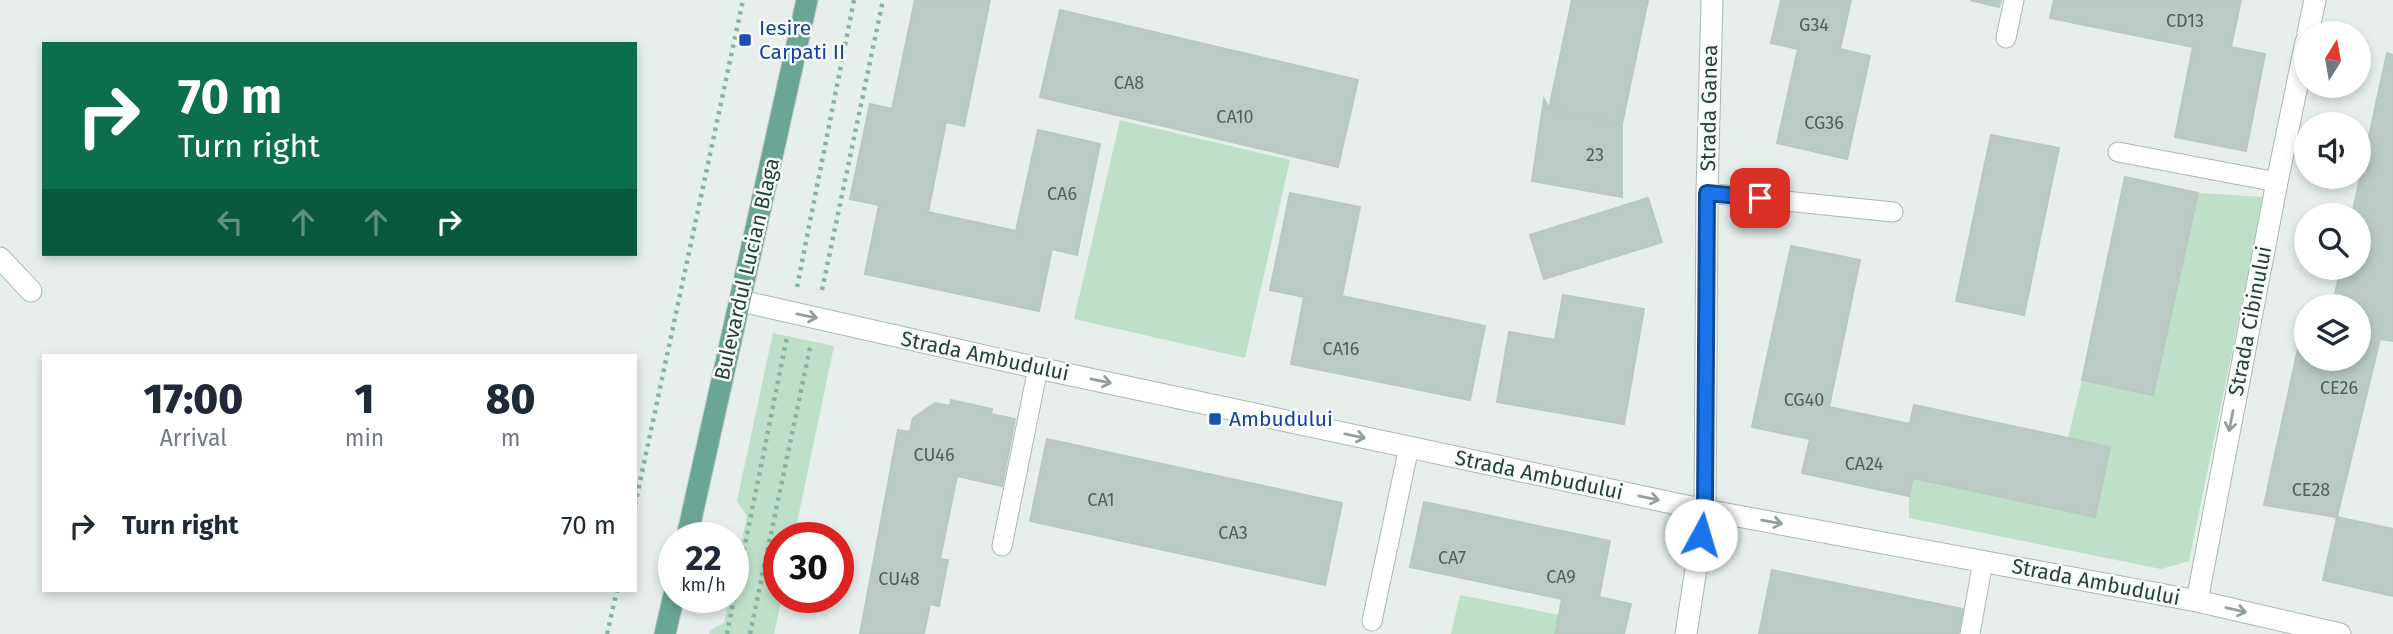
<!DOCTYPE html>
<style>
body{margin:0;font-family:"Fira Sans",sans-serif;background:#f2f2f3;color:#1f2937;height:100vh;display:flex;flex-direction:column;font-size:26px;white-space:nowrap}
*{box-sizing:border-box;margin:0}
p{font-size:23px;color:#747a83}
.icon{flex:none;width:38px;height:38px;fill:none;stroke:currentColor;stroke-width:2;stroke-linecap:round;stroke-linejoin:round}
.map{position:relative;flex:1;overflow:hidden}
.details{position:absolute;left:42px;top:354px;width:595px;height:238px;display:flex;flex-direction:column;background:#fff;border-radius:0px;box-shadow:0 4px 10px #0003}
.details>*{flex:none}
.banner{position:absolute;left:42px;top:42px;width:595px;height:214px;border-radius:0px;box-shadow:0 4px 10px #0003;background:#0b6e4f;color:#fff;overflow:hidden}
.needle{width:46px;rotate:11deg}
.buttons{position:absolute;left:2294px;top:21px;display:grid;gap:14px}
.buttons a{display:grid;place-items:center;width:77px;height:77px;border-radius:50%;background:#fff;box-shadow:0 4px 10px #0003;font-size:35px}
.speed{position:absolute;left:658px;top:522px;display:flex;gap:14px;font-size:35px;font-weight:700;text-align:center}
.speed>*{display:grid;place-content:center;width:91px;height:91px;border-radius:50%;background:#fff;box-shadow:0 4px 10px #0003;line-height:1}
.speed small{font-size:18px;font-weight:400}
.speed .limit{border:10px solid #d22;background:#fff;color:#111}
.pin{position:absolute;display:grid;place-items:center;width:60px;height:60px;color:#fff;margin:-30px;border-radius:14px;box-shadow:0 4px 10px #0006}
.me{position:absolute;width:77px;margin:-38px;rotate:6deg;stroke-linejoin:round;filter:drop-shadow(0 0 5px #0008)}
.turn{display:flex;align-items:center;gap:24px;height:147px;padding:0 21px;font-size:32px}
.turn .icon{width:91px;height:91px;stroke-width:2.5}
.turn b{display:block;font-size:49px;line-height:60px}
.lanes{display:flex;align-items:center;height:66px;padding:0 21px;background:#0003;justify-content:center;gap:35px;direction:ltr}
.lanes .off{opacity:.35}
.eta{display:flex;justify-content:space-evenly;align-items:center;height:119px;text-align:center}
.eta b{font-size:42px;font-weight:800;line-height:49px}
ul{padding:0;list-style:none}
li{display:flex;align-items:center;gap:21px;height:105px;padding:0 21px}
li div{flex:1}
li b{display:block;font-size:26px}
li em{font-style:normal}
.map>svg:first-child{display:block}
.green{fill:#bfe0c8}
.building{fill:#bbcac4;stroke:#b8c9c2;stroke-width:2}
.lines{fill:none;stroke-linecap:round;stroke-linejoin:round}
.service-casing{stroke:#a8b8b2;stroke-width:21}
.minor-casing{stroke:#a8b8b2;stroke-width:23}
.primary-casing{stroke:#c2cac8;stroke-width:23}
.path{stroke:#86b3a5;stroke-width:4.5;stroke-dasharray:3.5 5;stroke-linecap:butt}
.service{stroke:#fff;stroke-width:19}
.minor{stroke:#fff;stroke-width:21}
.primary{stroke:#6aa596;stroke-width:21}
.oneway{stroke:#92a09c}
.route-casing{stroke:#114b97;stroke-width:18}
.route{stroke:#1a73e8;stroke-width:12}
.transit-dot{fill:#1a4fb4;stroke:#f7fbf9;stroke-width:2.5}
.labels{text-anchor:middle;stroke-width:5;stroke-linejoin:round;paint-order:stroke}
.number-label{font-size:18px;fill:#4a645c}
.transit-label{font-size:21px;fill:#164399;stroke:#f7fbf9;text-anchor:start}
.street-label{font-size:21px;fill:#24423a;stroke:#f7fbf9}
</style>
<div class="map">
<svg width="2393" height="634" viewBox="0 0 2393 634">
<rect width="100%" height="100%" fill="#e6efeb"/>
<path class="green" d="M 1120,120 L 1290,160 L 1245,358 L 1074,319 Z
M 2198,193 L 2264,197 L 2189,561 L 2161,569 L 1909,518 L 1909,496 L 1913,478 L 2110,447 L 2068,438 L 2082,380 L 2153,395 Z
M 773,333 L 834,346 L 794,537 L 779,537 L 779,597 L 782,597 L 774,634 L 709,634 L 710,630 L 724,623 L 730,597 L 733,597 L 733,579 L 747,516 L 737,501 Z
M 1460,595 L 1559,615 L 1555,634 L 1451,634 Z"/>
<path class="building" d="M 915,0 L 990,0 L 964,126 L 946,122 L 928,212 L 1016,231 L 1038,130 L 1100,144 L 1077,255 L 1052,249 L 1039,311 L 865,274 L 879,205 L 850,199 L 870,104 L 892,109 Z
M 1572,0 L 1648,0 L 1622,124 L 1549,109 Z
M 1781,0 L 1851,0 L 1840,49 L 1870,56 L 1847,159 L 1777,143 L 1798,49 L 1771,43 Z
M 1970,0 L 2001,0 L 1999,7 Z
M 2054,0 L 2241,0 L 2231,47 L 2265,54 L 2246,151 L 2175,137 L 2193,47 L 2050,18 Z
M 1060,10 L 1358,80 L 1338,167 L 1040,97 Z
M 2387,53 L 2393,55 L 2393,341 L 2380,339 L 2337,517 L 2264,505 L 2306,312 L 2306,359 L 2359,359 L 2359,306 L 2332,306 L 2341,268 L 2359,268 L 2359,215 L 2352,215 Z
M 1544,99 L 1549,109 L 1622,124 L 1622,197 L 1532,181 Z
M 1991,135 L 2059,148 L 2024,315 L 1956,301 Z
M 2125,177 L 2198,193 L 2153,395 L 2082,380 Z
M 1290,193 L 1360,207 L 1342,296 L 1485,326 L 1470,400 L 1291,364 L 1304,297 L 1270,290 Z
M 1648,198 L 1662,242 L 1544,279 L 1530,235 Z
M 1791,246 L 1860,260 L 1829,407 L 1910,424 L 1914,405 L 2110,447 L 2095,517 L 1913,478 L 1909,496 L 1802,473 L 1810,439 L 1752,427 Z
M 1563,295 L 1644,309 L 1624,424 L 1497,402 L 1509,332 L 1555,340 Z
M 951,400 L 992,409 L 991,414 L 1015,419 L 1002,486 L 957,476 L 940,559 L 948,560 L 939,606 L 930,604 L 924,634 L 860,634 L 898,430 L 910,432 L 913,418 L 935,403 L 950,406 Z
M 1047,439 L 1342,503 L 1325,585 L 1030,521 Z
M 1424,502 L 1610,541 L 1599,597 L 1631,604 L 1624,634 L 1555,634 L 1562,599 L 1410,567 Z
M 2337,517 L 2393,529 L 2393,596 L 2323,580 Z
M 1772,570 L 1963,609 L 1958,634 L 1759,634 Z"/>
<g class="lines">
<defs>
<path id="service" d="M 2006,38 L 2014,0
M 2118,152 L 2277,182
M 1707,193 L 1893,212
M 1002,546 L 1038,368
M 1372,621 L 1409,447
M 1970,634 L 1983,561"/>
<path id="minor" d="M 2308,33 L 2315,0
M 0,258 L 31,291
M 741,301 L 1038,368 L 1705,510 L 2197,601 L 2340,634
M 2197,601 L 2277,182 L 2306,42
M 1686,634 L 1705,510 L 1707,193 L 1712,0"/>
<path id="primary" d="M 687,537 L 807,0
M 665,634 L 674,595"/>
</defs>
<use href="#service" class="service-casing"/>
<use href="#minor" class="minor-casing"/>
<use href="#primary" class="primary-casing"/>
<path class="path" d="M 797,287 L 854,0
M 822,290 L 883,0
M 635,505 L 743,0
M 607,634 L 617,590
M 727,634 L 787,337
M 750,634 L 811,343"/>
<use href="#service" class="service"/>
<use href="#minor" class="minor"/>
<use href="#primary" class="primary"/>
</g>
<defs><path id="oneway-shaft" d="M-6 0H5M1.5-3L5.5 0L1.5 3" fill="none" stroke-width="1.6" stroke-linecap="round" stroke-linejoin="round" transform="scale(1.75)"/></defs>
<g class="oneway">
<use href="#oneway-shaft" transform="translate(807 316) rotate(12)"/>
<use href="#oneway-shaft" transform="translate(1101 381) rotate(12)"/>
<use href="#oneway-shaft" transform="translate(2231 421) rotate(101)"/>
<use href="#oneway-shaft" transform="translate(1355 436) rotate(12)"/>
<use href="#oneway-shaft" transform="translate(1649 498) rotate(12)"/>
<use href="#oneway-shaft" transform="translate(1772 522) rotate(10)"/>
<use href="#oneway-shaft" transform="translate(2236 610) rotate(13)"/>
</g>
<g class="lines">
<defs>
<path id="route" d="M 1701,535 L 1705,510 L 1707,193 L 1760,198"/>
</defs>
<use href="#route" class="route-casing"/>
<use href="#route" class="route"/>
</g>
<g class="transit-dot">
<rect x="738" y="33" width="14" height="14" rx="3.5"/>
<rect x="1208" y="412" width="14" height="14" rx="3.5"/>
</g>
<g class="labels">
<g class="number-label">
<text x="2185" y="27">CD13</text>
<text x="1814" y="31">G34</text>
<text x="1129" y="89">CA8</text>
<text x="1235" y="123">CA10</text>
<text x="1824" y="129">CG36</text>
<text x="1595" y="161">23</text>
<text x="1062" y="200">CA6</text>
<text x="1341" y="355">CA16</text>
<text x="2339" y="394">CE26</text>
<text x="1804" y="406">CG40</text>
<text x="934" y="461">CU46</text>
<text x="1864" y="470">CA24</text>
<text x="2311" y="496">CE28</text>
<text x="1101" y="506">CA1</text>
<text x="1233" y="539">CA3</text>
<text x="1452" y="564">CA7</text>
<text x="1561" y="583">CA9</text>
<text x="899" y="585">CU48</text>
</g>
<g class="transit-label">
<text x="759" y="35">Iesire<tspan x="759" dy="24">Carpati II</tspan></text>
<text x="1229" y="426">Ambudului</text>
</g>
<g class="street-label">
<text transform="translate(1709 108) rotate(-89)" y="7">Strada Ganea</text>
<text transform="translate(747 269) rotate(-77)" y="7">Bulevardul Lucian Blaga</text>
<text transform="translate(2250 321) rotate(-79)" y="7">Strada Cibinului</text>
<text transform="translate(985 356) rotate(12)" y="7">Strada Ambudului</text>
<text transform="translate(1539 475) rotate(12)" y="7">Strada Ambudului</text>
<text transform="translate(2096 582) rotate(11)" y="7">Strada Ambudului</text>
</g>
</g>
</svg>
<div class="buttons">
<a><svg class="needle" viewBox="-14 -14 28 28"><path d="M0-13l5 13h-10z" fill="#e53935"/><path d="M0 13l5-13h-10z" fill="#747a83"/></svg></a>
<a><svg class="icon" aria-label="sound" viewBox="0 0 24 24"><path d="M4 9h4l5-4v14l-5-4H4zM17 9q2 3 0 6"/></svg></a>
<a><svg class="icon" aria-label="search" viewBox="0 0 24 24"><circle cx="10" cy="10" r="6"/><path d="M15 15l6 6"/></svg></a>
<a><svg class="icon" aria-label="layers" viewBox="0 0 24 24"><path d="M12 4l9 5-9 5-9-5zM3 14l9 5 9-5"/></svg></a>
</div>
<div class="speed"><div>22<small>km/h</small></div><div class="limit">30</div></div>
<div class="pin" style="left:1760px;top:198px;background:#d93025"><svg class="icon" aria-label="arrive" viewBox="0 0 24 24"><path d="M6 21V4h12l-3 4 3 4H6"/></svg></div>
<svg class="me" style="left:1701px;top:535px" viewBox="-20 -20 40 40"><circle r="19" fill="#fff"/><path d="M0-13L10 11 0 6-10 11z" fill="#1a73e8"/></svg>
<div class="banner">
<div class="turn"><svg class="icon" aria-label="right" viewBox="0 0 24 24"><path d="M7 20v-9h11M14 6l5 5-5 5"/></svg><div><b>70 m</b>Turn right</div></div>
<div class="lanes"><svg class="icon off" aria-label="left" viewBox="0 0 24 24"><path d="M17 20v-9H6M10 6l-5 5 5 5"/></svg><svg class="icon off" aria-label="ahead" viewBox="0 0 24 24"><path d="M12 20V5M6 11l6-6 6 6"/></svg><svg class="icon off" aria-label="ahead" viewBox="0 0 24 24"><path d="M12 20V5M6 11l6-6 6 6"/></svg><svg class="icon" aria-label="right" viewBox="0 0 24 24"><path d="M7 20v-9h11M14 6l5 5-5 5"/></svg></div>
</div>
<section class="details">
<div class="eta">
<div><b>17:00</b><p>Arrival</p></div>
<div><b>1</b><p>min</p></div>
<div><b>80</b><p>m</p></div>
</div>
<ul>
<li><svg class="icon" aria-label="right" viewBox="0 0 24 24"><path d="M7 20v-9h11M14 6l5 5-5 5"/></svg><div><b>Turn right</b></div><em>70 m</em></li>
</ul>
</section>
</div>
